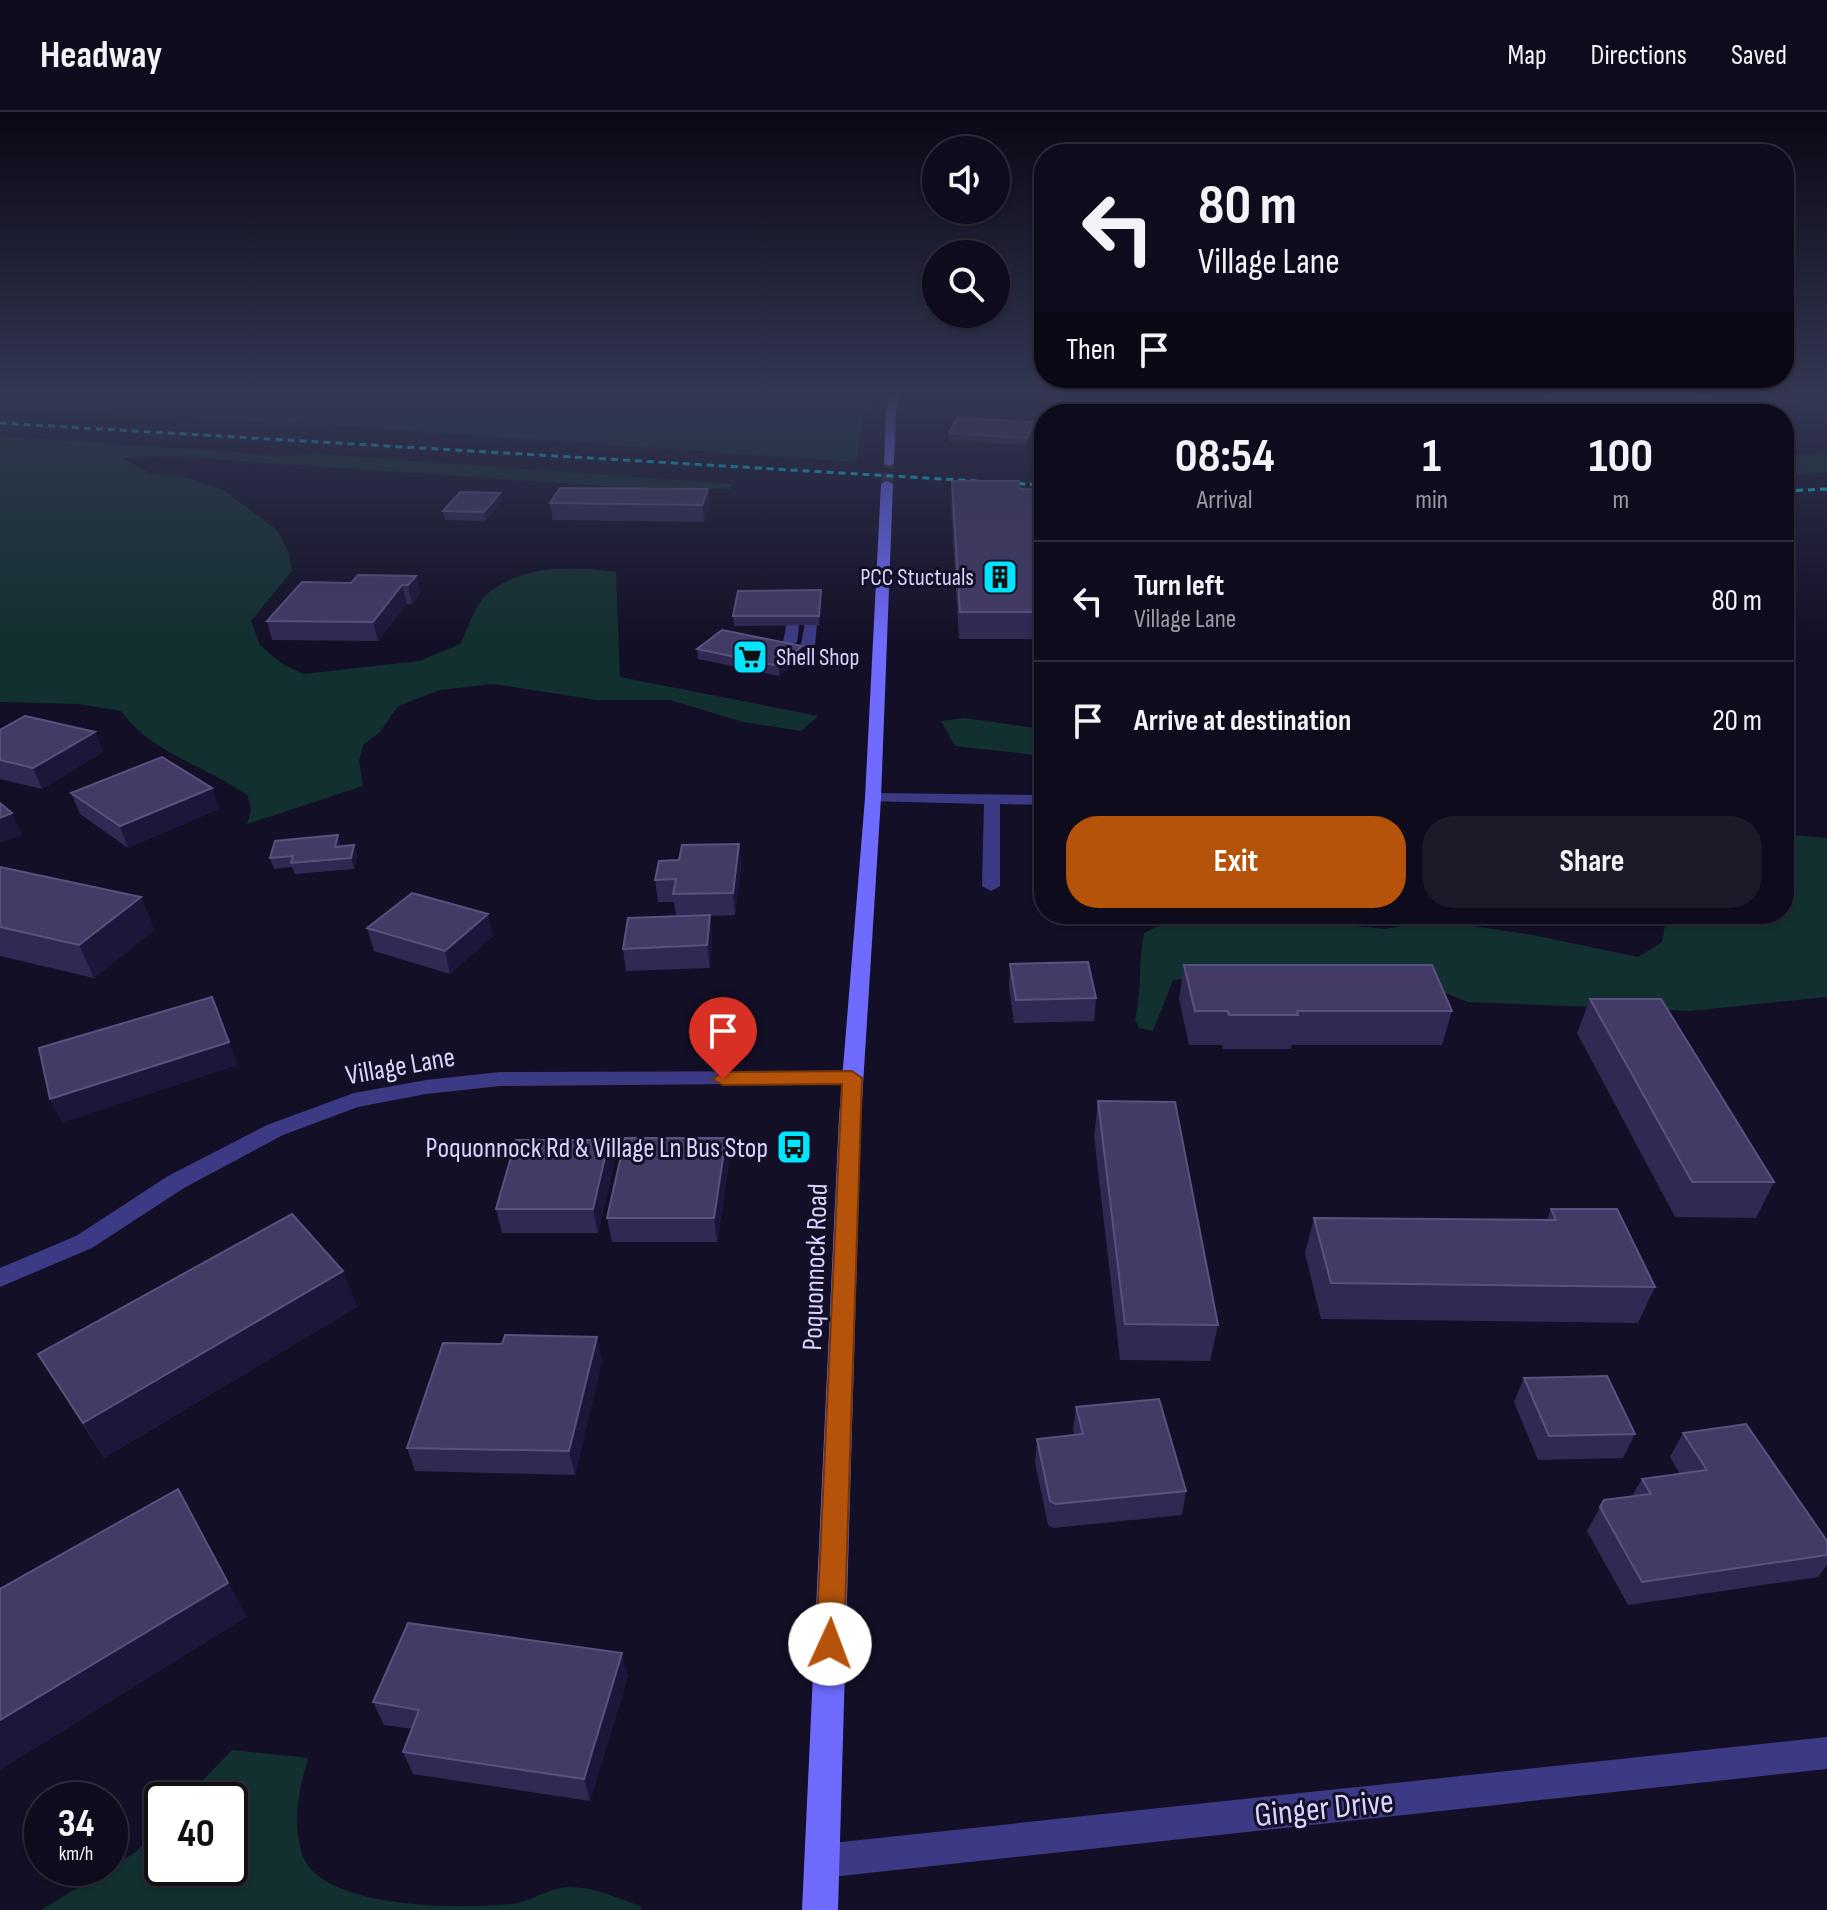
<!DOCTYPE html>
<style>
body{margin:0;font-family:"Sofia Sans Condensed",sans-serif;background:#1c1929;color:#f1f3f6;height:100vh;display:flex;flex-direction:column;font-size:30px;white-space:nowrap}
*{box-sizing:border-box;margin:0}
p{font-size:26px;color:#9b9ba3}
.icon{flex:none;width:44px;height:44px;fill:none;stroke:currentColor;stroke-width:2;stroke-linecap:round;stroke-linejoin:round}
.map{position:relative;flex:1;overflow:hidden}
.panel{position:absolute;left:1034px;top:292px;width:760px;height:520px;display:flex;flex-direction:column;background:#0e0b1c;border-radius:32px;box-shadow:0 2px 6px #0004,0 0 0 2px #2e2b3b}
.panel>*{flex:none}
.hud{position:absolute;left:1034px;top:32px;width:760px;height:244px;border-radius:32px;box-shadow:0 2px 6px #0004,0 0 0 2px #2e2b3b;background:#0e0b1c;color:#f1f3f6;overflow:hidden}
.buttons{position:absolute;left:922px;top:24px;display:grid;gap:16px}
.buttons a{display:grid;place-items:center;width:88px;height:88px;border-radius:50%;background:#0e0b1c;box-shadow:0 2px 6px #0004,0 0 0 2px #2e2b3b;font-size:40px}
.speed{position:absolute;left:24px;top:1670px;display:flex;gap:16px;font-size:40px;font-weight:700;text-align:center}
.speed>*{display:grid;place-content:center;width:104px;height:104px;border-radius:50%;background:#0e0b1c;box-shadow:0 2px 6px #0004,0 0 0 2px #2e2b3b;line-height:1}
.speed small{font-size:20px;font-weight:400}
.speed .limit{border:4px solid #111;border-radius:12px;background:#fff;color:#111}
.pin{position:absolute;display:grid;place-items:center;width:68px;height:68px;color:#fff;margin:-82px -34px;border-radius:50% 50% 50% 0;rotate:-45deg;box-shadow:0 0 8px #0007}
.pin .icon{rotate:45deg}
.me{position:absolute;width:88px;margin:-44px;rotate:2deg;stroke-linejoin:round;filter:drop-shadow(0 0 6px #0008)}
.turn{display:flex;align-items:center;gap:28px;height:168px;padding:0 32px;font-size:36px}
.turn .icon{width:104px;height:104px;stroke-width:2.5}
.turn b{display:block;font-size:56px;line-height:68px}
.then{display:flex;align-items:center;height:76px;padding:0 32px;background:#0003;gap:16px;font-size:30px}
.eta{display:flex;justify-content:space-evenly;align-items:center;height:136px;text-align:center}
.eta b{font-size:48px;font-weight:700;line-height:56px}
.button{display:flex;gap:16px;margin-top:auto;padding:16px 32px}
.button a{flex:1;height:92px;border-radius:32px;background:#b45309;color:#fff;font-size:32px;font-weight:700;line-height:92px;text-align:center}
.button a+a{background:#1c1929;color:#f1f3f6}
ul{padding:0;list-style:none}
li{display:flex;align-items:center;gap:24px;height:120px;padding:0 32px;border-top:2px solid #2e2b3b}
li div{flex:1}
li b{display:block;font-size:30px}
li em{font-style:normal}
header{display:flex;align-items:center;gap:48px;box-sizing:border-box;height:112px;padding:0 40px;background:#0e0b1c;border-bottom:2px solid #2e2b3b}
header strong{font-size:38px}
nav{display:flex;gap:44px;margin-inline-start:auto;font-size:28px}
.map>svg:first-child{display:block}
.green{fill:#12302f}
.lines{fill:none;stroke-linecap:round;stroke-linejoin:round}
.secondary-tunnel{stroke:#312d47;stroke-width:11;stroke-dasharray:11 5;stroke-linecap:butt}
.lane{fill:#3d3a85;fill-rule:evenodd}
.street{fill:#3d3a85;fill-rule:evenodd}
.secondary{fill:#6f6bff;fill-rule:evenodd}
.rail{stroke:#00e5ff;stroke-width:3;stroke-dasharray:7 5;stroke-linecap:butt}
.wall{fill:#312854}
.shaded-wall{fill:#1d163a}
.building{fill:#433a66;stroke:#5a527e;stroke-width:2}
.route{fill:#b45309;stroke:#753606;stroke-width:2}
.labels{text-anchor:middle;stroke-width:6;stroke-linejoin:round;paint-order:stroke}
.far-poi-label{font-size:24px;fill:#d9d4ff;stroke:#130f26;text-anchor:end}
.street-label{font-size:28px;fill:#d9d4ff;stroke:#130f26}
.poi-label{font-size:28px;fill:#d9d4ff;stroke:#130f26;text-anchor:end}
.near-street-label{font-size:34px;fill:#d9d4ff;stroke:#130f26}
</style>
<header>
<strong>Headway</strong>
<nav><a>Map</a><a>Directions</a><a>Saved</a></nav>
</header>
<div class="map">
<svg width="1827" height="1798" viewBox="0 0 1827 1798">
<rect width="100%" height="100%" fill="#130f26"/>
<path class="green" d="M 0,280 L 246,280 L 401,290 L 625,293 L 637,291 L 650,280 L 868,280 L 856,350 L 316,312 L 0,298 Z
M 0,324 L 284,344 L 315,342 L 732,372 L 730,377 L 646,377 L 168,344 L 123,346 L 151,362 L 183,365 L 222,377 L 277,418 L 289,441 L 292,459 L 251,509 L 260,533 L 281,551 L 303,562 L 419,549 L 460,532 C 467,519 475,493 486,483 C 520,452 574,454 616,460 L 620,565 L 818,604 L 801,619 L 743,610 L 670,588 L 597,588 L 493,572 L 440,578 L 398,594 L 380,620 L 363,633 L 359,649 L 363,674 L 247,712 L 251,699 L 248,684 C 206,653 153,643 121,599 L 79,592 L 0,590 Z
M 1827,342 L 1827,361 L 1784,363 L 1784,343 Z
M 964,606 L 1044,617 L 1044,644 L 955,634 L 941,609 Z
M 1784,722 L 1827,726 L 1827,885 L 1690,899 L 1468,890 L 1433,876 L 1253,858 L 1173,868 L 1153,919 L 1139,916 L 1135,908 C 1142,879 1138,851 1144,821 L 1169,809 L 1211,812 L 1263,805 L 1386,817 L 1432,808 L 1533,823 L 1638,845 L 1662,830 L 1667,802 L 1784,802 Z
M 232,1638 L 308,1646 C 299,1678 292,1708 302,1742 C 320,1798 463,1797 511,1792 C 531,1790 550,1775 570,1775 C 594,1775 618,1786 640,1794 L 642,1798 L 41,1798 L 136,1740 L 162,1712 L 162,1756 L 230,1756 L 230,1688 L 184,1688 Z"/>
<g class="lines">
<path class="secondary-tunnel" d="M 887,372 L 889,351"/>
<path class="lane" d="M 787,510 L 799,513 L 797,530 L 790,534 L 783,530 Z
M 805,510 L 817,513 L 815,533 L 808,537 L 801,533 Z
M 873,681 L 1044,683 L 1044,693 L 1000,692 L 1000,774 L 991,779 L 982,774 L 984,692 L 867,689 L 867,683 Z
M 1591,802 L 1615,802 L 1616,804 L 1607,810 Z"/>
<path class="street" d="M 852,959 L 859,961 L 863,966 L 859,971 L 500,974 L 426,982 L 358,995 L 283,1023 L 184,1076 L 92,1136 L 0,1175 L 0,1156 L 76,1124 L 168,1064 L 267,1013 L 354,981 L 426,968 L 500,960 Z
M 1827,1625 L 1827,1657 L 822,1766 L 810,1761 L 805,1749 L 810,1737 L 822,1732 Z"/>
<path class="secondary" d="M 891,280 L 901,280 L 896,299 L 894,351 L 889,354 L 884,351 L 886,299 Z
M 887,369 L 893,372 L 881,686 L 861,1005 L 838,1798 L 802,1798 L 839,1005 L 865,686 L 881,372 Z"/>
<path class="rail" d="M 0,311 L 1044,373
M 1784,379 L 1827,377"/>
</g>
<path class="wall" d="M 1172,280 L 1316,280 L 1314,294 L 1261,302 L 1213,302 Z
M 1509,280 L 1827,280 L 1827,297 L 1810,298 L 1799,293 L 1723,296 L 1729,299 L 1728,302 L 1541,302 Z
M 1033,310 L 1033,318 L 1026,333 L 948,329 L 949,321 Z
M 952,369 L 1020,377 L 1044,378 L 1044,527 L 959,527 L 951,394 Z
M 708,377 L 710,394 L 704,410 L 553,408 L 550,391 Z
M 502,389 L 486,409 L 445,408 L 443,399 Z
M 416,464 L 420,482 L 412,492 L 407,492 L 378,529 L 272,528 L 267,509 L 351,471 Z
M 821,478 L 819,513 L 734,514 L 733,504 Z
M 697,537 L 803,544 L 779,564 L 698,547 Z
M 0,618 L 103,640 L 42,677 L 0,667 Z
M 212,676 L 219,697 L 128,736 L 80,702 L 71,681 Z
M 739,732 L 741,754 L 735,803 L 710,804 L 712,825 L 710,856 L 626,859 L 623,837 L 676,804 L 674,790 L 658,790 L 655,768 L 679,748 Z
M 354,733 L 357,744 L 354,757 L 295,762 L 292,755 L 274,757 L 270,746 Z
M 0,755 L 141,785 L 154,818 L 94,866 L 0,844 Z
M 367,816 L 493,824 L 450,862 L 374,839 Z
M 1010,852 L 1096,886 L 1094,909 L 1014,911 L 1009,875 Z
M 1184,853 L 1452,899 L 1442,933 L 1291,933 L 1291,937 L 1223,937 L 1222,933 L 1189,933 L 1179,887 Z
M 1590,887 L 1774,1070 L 1756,1106 L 1675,1105 L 1577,921 Z
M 1098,989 L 1218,1213 L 1210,1249 L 1120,1248 L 1094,1024 Z
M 729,1050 L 717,1130 L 612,1130 L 607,1106 Z
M 614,1052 L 598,1121 L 502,1121 L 496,1097 Z
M 1551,1097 L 1655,1175 L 1638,1211 L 1321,1207 L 1305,1141 L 1314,1106 L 1547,1108 Z
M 343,1159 L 357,1195 L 104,1346 L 38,1242 Z
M 502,1232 L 602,1249 L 575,1363 L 415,1359 L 407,1336 Z
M 1524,1266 L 1635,1322 L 1623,1346 L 1538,1348 L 1514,1290 Z
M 1076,1295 L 1186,1379 L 1182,1403 L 1053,1416 L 1048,1413 L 1035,1351 L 1037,1327 L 1074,1323 L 1073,1319 Z
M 1683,1321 L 1827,1429 L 1827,1453 L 1818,1465 L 1628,1493 L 1587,1419 L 1604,1388 L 1632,1384 L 1642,1367 L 1680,1362 L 1670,1345 Z
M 628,1564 L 590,1689 L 413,1662 L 403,1640 L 412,1617 L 384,1613 L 373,1590 Z"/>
<path class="shaded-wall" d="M 1261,280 L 1316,280 L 1314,294 L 1261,302 L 1237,302 L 1239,283 Z
M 1033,310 L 1033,318 L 1026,333 L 1027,326 Z
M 708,377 L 710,394 L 704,410 L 702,393 Z
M 500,381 L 502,389 L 486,409 L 484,400 Z
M 416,464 L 420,482 L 412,492 L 408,473 Z
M 402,473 L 407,492 L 378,529 L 373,510 Z
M 802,534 L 803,544 L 779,564 L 779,554 Z
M 95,620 L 103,640 L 42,677 L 33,656 Z
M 212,676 L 219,697 L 128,736 L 120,714 Z
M 12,701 L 22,723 L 0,731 L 0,706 Z
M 338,723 L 341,734 L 339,746 L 335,735 Z
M 739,732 L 741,754 L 735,803 L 733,781 Z
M 354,733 L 357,744 L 354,757 L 351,746 Z
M 141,785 L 154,818 L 94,866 L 79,833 Z
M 488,802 L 493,824 L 450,862 L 445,839 Z
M 710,803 L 712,825 L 710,856 L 707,833 Z
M 212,885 L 238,953 L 62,1011 L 50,987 Z
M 726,1026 L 729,1050 L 717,1130 L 714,1106 Z
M 609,1028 L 614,1052 L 598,1121 L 593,1097 Z
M 343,1159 L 357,1195 L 104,1346 L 83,1311 Z
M 597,1225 L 602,1249 L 575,1363 L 569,1339 Z
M 178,1377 L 247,1505 L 0,1658 L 0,1608 Z
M 622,1541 L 628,1564 L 590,1689 L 584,1667 Z"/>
<path class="building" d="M 1217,280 L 1261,280 L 1239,283 Z
M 1535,280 L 1741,280 L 1698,282 L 1729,299 L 1670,302 L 1568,302 L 1561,297 L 1552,298 L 1544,292 L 1553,292 Z
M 1810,280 L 1827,280 L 1827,282 L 1816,283 Z
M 957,306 L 1033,310 L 1027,326 L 949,321 Z
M 952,369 L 1019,369 L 1020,377 L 1044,378 L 1044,500 L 960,500 Z
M 560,376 L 708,377 L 702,393 L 550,391 Z
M 460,380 L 500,381 L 484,400 L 443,399 Z
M 358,463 L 416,464 L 408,473 L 402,473 L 373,510 L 267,509 L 302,470 L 351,471 Z
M 821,478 L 819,504 L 733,504 L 738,479 Z
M 722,518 L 802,534 L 779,554 L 697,537 Z
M 25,604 L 95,620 L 33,656 L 0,648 L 0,618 Z
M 162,645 L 212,676 L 120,714 L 71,681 Z
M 0,691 L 12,701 L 0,706 Z
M 338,723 L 335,735 L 354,733 L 351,746 L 291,751 L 293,744 L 270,746 L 275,729 Z
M 739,732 L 733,781 L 673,782 L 676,767 L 655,768 L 659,749 L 679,748 L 682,733 Z
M 0,755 L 141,785 L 79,833 L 0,815 Z
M 412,781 L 488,802 L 445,839 L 367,816 Z
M 710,803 L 707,833 L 623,837 L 628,806 Z
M 1088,850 L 1096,886 L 1016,888 L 1010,852 Z
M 1184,853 L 1432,853 L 1452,899 L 1297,899 L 1298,903 L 1229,903 L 1228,899 L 1195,899 Z
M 212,885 L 229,930 L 50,987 L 39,936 Z
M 1590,887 L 1661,887 L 1774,1070 L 1692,1070 Z
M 1098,989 L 1175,990 L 1218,1213 L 1125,1212 Z
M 625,1026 L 726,1026 L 714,1106 L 607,1106 Z
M 516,1028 L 609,1028 L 593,1097 L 496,1097 Z
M 1551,1097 L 1617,1097 L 1655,1175 L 1331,1171 L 1314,1106 L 1556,1108 Z
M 292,1102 L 343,1159 L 83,1311 L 38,1242 Z
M 505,1223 L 597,1225 L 569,1339 L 407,1336 L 443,1231 L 502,1232 Z
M 1607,1264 L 1635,1322 L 1549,1324 L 1524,1266 Z
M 1159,1287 L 1186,1379 L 1056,1392 L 1050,1389 L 1037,1327 L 1083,1322 L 1076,1295 Z
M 1746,1312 L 1827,1429 L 1827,1443 L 1642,1470 L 1600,1395 L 1604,1388 L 1651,1382 L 1642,1367 L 1707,1358 L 1683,1321 Z
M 178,1377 L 228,1471 L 0,1608 L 0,1477 Z
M 408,1511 L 622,1541 L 584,1667 L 403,1640 L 419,1598 L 373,1590 Z"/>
<linearGradient id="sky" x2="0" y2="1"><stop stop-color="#0a0815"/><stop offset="0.53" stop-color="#333752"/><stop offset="1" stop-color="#333752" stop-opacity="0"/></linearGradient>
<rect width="1827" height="532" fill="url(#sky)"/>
<path class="route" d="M 852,959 L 862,966 L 844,1532 L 840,1541 L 830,1545 L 820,1541 L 816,1532 L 842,972 L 723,973 L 713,967 L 723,960 Z"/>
<defs>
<symbol id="building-square" viewBox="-11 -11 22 22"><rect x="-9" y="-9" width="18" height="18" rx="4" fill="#00e5ff" stroke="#130f26"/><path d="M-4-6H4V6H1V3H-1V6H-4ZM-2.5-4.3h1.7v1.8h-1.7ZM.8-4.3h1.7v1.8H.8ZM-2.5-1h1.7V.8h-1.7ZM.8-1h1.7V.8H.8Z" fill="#111"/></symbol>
<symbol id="supermarket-square" viewBox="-11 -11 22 22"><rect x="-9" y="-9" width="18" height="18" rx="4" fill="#00e5ff" stroke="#130f26"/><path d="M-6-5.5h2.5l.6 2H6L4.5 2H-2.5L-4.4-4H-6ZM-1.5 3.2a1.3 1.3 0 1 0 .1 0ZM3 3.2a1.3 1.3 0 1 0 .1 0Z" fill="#111"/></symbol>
<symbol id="bus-square" viewBox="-11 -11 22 22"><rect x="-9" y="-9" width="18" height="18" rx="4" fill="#00e5ff" stroke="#130f26"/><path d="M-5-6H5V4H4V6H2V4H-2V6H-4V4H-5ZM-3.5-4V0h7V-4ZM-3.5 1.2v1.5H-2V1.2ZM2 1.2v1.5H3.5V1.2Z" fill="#111"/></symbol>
</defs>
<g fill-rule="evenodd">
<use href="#building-square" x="980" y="445" width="40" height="40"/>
<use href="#supermarket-square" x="730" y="525" width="40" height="40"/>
<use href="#bus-square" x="774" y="1015" width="40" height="40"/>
</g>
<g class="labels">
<g class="far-poi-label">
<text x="974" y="473">PCC Stuctuals</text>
<text x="776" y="553" text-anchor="start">Shell Shop</text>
</g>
<g class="street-label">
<text transform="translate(400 953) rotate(-10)" y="10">Village Lane</text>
<text transform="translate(814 1155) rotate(-88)" y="10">Poquonnock Road</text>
</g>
<g class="poi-label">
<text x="768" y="1045">Poquonnock Rd &amp; Village Ln Bus Stop</text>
</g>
<g class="near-street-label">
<text transform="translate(1324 1695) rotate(-6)" y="12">Ginger Drive</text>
</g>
</g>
</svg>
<div class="buttons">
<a><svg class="icon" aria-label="sound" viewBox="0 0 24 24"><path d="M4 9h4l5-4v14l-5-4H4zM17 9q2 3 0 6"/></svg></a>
<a><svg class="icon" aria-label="search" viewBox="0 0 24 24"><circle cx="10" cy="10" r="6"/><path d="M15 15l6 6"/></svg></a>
</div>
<div class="speed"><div>34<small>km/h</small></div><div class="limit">40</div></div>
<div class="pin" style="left:723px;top:967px;background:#d93025"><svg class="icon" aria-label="arrive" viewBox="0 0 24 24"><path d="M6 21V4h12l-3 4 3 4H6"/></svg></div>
<svg class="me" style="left:830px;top:1532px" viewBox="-20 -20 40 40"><circle r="19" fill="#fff"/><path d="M0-13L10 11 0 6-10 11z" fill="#b45309"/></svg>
<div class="hud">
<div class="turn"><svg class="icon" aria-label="left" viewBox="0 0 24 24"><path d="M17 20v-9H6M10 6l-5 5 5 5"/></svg><div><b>80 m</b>Village Lane</div></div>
<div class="then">Then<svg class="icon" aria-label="arrive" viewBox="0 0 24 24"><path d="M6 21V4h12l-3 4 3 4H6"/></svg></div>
</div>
<section class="panel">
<div class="eta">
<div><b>08:54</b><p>Arrival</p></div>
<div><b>1</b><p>min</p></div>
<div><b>100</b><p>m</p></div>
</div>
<ul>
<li><svg class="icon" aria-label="left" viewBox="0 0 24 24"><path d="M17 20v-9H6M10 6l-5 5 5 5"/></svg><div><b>Turn left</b><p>Village Lane</p></div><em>80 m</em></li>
<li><svg class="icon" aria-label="arrive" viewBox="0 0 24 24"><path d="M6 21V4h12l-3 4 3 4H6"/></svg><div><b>Arrive at destination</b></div><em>20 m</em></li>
</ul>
<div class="button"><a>Exit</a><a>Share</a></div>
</section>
</div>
